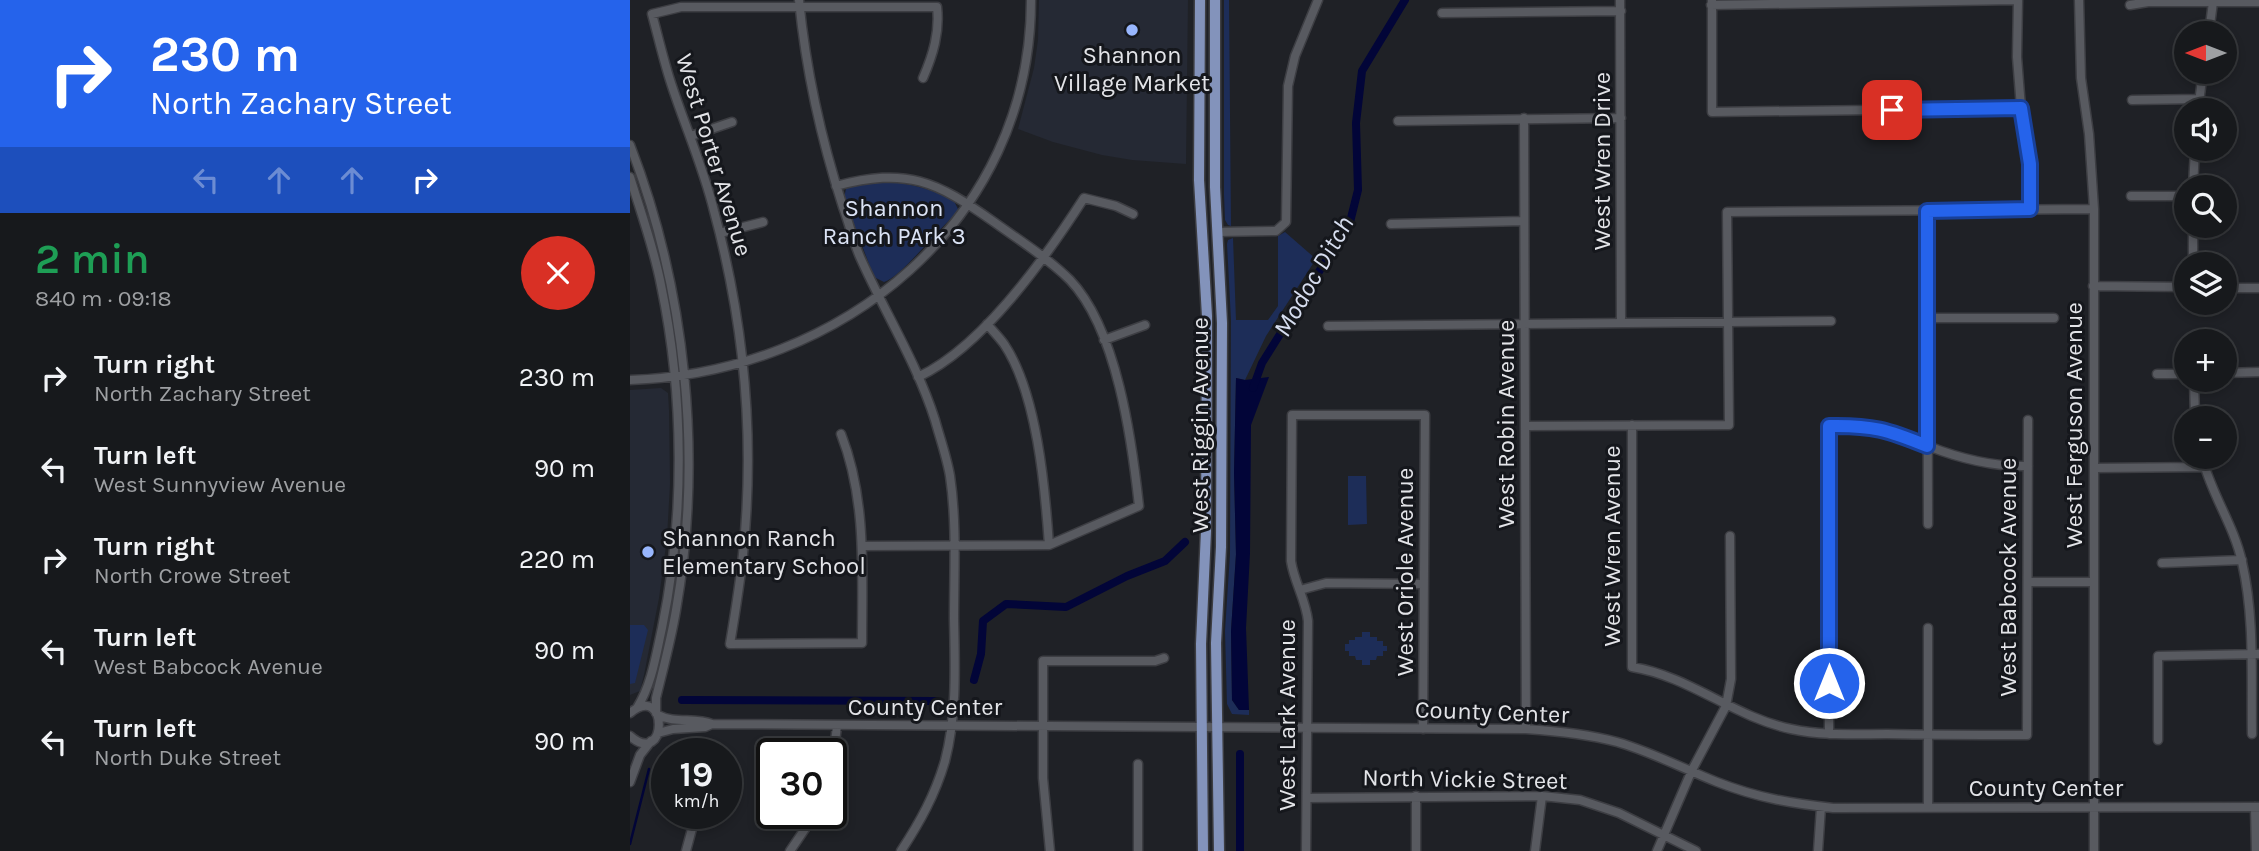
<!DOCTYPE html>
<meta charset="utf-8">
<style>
body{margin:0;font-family:Karla,sans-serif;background:#202225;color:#f1f3f6;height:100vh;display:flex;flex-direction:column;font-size:26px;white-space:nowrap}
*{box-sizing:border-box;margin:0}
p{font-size:23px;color:#9ea0a3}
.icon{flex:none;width:38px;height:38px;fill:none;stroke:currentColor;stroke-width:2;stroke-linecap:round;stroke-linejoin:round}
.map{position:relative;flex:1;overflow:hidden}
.side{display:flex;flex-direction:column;background:#17191c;width:630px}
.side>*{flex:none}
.top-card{background:#2563eb;color:#fff;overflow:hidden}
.needle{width:46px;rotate:270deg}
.buttons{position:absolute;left:1544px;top:21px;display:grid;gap:14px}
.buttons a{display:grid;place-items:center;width:63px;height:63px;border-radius:50%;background:#17191c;box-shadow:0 4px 10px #0003,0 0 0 2px #36383b;font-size:35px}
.speed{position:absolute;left:21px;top:738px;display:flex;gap:14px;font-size:35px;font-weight:700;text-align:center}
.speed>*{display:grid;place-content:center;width:91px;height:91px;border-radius:50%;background:#17191c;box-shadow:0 4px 10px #0003,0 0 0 2px #36383b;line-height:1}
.speed small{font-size:18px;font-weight:400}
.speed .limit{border:4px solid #111;border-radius:10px;background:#fff;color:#111}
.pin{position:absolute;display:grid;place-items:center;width:60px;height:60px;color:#fff;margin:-30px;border-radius:14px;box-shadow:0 4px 10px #0006}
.me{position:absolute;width:77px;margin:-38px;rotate:0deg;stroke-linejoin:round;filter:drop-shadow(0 0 5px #0008)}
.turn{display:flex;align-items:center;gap:24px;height:147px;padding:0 35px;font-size:32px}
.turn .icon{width:91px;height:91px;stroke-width:2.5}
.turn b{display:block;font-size:49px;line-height:60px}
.lanes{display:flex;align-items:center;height:66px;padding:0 35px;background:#0003;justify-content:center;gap:35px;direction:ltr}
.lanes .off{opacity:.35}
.round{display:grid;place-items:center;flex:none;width:74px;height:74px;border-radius:37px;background:#202225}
.headline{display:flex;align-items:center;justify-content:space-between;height:119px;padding:0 35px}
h1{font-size:42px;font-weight:600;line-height:52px;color:#1e9e55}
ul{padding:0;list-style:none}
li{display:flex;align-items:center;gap:21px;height:91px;padding:0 35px}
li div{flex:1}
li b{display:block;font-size:26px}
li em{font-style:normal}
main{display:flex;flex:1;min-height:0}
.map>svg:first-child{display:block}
.built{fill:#252934}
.green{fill:#1d2d58}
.water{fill:#020538}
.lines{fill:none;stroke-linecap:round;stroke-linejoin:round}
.stream{stroke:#020538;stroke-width:2.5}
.canal{stroke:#020538;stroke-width:8}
.minor-casing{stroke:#3d3e43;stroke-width:11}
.major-casing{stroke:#3d3e43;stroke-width:13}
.minor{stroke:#585a60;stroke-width:8}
.major{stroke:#8393bb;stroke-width:10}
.route-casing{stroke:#184099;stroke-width:18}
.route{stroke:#2563eb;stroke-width:12}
.poi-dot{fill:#98b6fd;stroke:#15171c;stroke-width:2.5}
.labels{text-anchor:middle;stroke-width:6;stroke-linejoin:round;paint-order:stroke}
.poi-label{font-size:24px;fill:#e3e4e8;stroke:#15171c}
.street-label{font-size:24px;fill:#e3e4e8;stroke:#15171c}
.park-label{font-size:24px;fill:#dbe3f5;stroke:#15171c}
.water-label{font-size:26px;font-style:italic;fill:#d6ddef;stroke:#15171c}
</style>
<main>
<section class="side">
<div class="top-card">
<div class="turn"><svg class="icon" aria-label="right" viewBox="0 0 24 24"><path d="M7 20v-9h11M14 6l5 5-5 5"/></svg><div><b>230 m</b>North Zachary Street</div></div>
<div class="lanes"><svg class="icon off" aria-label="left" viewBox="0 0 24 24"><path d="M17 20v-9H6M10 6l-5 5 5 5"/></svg><svg class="icon off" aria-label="ahead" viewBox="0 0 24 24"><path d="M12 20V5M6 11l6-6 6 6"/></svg><svg class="icon off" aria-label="ahead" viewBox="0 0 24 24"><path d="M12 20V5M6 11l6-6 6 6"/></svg><svg class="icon" aria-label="right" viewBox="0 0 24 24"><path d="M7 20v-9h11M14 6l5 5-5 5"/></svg></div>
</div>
<div class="headline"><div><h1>2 min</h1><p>840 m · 09:18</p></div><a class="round" style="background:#d93025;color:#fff"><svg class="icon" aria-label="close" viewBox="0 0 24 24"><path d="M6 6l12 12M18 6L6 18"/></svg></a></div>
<ul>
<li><svg class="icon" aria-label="right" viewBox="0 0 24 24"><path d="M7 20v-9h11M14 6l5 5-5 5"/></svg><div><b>Turn right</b><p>North Zachary Street</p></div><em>230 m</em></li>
<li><svg class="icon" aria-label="left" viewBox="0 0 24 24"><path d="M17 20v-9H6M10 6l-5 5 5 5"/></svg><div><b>Turn left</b><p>West Sunnyview Avenue</p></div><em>90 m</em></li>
<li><svg class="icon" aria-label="right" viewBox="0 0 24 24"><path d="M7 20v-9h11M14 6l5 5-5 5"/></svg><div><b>Turn right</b><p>North Crowe Street</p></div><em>220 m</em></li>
<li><svg class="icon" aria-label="left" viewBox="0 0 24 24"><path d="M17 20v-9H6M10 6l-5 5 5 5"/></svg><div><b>Turn left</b><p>West Babcock Avenue</p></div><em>90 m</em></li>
<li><svg class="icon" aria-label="left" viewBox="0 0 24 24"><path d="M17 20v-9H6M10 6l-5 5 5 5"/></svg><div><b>Turn left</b><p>North Duke Street</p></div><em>90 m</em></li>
</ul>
</section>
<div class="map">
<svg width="1629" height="851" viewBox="0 0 1629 851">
<rect width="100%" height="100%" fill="#1f2126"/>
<path class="built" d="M 409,0 L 558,0 L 556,164 L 502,160 L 472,155 L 423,142 L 388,129 L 404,68 L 408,40 Z
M 31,388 L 38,393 L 39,410 L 40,484 L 37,538 L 29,598 L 14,675 L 10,691 L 0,695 L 0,390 Z"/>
<path class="green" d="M 594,0 L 599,0 L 601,226 L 598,225 L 595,220 L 594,195 Z
M 252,182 C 278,182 299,189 323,199 L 328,209 L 325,215 C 309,228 270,278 254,282 L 244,277 L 214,198 L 216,189 L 219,186 Z
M 655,232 L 686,259 L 636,336 L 615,380 L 606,378 L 604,473 L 606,554 L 601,631 L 602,700 L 609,710 L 619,710 L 619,715 L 602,714 L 597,704 L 595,631 L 600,554 L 601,320 L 597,244 L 598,240 L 603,238 L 606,320 L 638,320 L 648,306 L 648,236 Z
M 718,476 L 736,476 L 737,524 L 718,525 Z
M 0,625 L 14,625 L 18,630 L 5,683 L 0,684 Z
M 732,632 L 740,632 L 740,637 L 747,637 L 747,641 L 753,641 L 753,646 L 757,646 L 757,651 L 753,651 L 753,656 L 747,656 L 746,660 L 740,660 L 740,665 L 732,665 L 732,660 L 726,660 L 725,656 L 719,656 L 719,651 L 715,651 L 715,644 L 719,644 L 719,640 L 725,640 L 725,637 L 732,637 Z"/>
<path class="water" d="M 639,377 L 621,425 L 620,553 L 616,628 L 619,710 L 609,710 L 602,700 L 601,631 L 606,554 L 604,473 L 606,378 L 615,380 Z"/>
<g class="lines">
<path class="stream" d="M 0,844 L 19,769"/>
<path class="canal" d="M 623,388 L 632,363 L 720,222 L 728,190 L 726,123 L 732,71 L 775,0
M 344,680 L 351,654 L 353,621 L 376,604 L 436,607 L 497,576 L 535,561 L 555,542
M 52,700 L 305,701
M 610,851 L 610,754"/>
<defs>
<path id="minor" d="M 169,0 C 176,71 191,139 213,207 C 219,223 223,241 230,257 C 254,311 287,363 305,420 C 310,438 317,458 320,476 C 327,523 324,572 324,619 C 325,666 327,715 315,761 C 305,795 290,822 271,851
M 990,0 L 991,323
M 1082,0 L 1082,112 L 1391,108
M 1388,0 L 1387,57 L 1391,108 L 1400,164 L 1400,209
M 1449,0 L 1451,78 L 1459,134 L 1464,209 L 1464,851
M 1081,5 L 1384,0
M 1500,5 L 1518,2 L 1629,2
M 812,13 L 991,11
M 1579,33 L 1583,2
M 1502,100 L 1569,99
M 1568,110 L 1573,72
M 894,118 L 896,729
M 768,121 L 991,118
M 61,136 L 102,122
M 0,145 C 56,290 73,457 46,610 C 41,640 33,669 26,698 L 26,713
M 0,177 C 11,213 24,248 31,285 C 54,395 55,517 32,628 C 26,655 22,684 7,708
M 206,186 C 277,167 306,181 364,222 C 389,240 418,258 440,280 C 487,329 502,441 509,506 L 419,545 L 232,546
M 1563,187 L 1565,149
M 1501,196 L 1556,196
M 1297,210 L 1298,524
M 761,224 L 894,221
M 1563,226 L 1563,264
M 587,232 L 646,231 L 656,222 L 658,86 L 665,56 L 688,0
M 90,233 L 133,222
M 1463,286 L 1556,287
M 1594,288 L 1629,288
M 1297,318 L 1424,318
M 357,324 C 362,330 369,337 374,344 C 407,393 415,487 419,545
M 698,326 L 1201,321
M 474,340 L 515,325
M 1594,373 L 1629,372
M 1527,374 L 1556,374
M 288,377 C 353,347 416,257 454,198 L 486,206 L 503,214
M 0,380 C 211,373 401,221 401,0
M 1564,380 L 1565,418
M 1002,425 L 1002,667 C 1059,676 1104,717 1161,729 C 1193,736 1225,734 1257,734 C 1304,735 1351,735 1397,735 L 1398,420
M 896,426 L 1099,425 L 1097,212 L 1464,209
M 211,434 C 237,500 232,573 232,643 L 100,644 C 105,614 110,584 113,554 C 125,439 114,322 84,211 C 73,166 54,124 40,80 C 33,58 28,36 22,14 L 51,7 L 307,7 C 310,32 303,55 293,78
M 1572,457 C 1581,494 1604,525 1612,562 C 1625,618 1621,678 1622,734
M 1465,468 L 1575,467
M 1532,563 L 1612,560
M 1398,582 L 1464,582
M 670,590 L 696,583 L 794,584
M 1298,628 L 1298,808
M 0,713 C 39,681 38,769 0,736
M 28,715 C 45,724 65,717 82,724
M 28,733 L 43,729 L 75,727 L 82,724 L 896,729 C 927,731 957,734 987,742 C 1022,752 1054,769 1087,782 C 1128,798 1160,803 1203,808 L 1629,807
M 1199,734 L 1199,426 C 1219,425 1238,425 1258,430 C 1272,433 1284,442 1298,446 C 1331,459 1363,467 1398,466
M 1528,740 L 1528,656 L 1629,654
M 201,774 L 207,726
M 0,782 L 10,755 L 21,741
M 786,796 L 786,851
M 677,798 L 912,796 L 950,800 L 989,813 L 1066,851
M 1625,807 L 1626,851
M 56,851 L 66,814
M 160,851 L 185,814
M 420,851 L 413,778 L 413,661 L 525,661 L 534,658
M 508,851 L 508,764
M 676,851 L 678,621 C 676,600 664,582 661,561 L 662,415 L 795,415 L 793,729
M 905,851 L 912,796
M 1027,851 L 1062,770 L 1096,706 L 1101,679 L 1100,536
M 1188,851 L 1191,807"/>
<path id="major" d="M 570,0 L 569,180 L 577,316 L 576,531 L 571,644 L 573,851
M 585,0 L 585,187 L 592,323 L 591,547 L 586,643 L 589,851"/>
</defs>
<use href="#minor" class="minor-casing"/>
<use href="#major" class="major-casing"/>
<use href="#minor" class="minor"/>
<use href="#major" class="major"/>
</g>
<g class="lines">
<defs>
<path id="route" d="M 1199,683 L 1199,426 C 1242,425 1258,430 1297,446 L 1297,211 L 1400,209 L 1400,164 L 1391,108 L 1262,110"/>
</defs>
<use href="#route" class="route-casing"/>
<use href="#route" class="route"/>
</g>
<g class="poi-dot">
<circle cx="502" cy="30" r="7"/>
<circle cx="18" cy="552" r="7"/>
</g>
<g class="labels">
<g class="poi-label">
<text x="502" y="63">Shannon<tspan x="502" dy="28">Village Market</tspan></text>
<text x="32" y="546" text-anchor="start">Shannon Ranch<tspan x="32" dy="28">Elementary School</tspan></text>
</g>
<g class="street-label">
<text transform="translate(84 155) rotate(73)" y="8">West Porter Avenue</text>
<text transform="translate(972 161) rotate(-90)" y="8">West Wren Drive</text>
<text transform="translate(876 424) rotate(-90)" y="8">West Robin Avenue</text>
<text transform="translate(570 425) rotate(-90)" y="8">West Riggin Avenue</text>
<text transform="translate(1444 425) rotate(-90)" y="8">West Ferguson Avenue</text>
<text transform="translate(982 546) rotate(-90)" y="8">West Wren Avenue</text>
<text transform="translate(775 572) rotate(-90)" y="8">West Oriole Avenue</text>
<text transform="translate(1378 577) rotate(-90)" y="8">West Babcock Avenue</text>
<text x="295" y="715">County Center</text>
<text transform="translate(862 712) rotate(2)" y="8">County Center</text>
<text transform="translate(657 715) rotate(-90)" y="8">West Lark Avenue</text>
<text transform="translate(835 779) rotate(1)" y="8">North Vickie Street</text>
<text x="1416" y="796">County Center</text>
</g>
<g class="park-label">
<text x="264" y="216">Shannon<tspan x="264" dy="28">Ranch PArk 3</tspan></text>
</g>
<g class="water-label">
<text transform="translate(683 276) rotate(-60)" y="9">Modoc Ditch</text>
</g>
</g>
</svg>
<div class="buttons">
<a><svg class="needle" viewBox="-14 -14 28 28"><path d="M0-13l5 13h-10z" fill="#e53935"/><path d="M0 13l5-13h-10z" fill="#9ea0a3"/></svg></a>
<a><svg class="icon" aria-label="sound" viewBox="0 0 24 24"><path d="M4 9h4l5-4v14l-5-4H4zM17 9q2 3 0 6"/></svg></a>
<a><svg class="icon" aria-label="search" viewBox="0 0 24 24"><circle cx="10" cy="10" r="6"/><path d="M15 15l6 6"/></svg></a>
<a><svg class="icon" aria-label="layers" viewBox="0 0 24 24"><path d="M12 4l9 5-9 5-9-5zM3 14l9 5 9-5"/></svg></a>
<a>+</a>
<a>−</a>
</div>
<div class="speed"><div>19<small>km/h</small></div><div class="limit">30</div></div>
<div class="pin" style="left:1262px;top:110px;background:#d93025"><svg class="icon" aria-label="arrive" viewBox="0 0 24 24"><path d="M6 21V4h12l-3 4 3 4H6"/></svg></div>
<svg class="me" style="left:1199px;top:683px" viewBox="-20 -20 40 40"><circle r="17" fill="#2563eb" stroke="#fff" stroke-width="3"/><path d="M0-11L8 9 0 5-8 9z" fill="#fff"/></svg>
</div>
</main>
